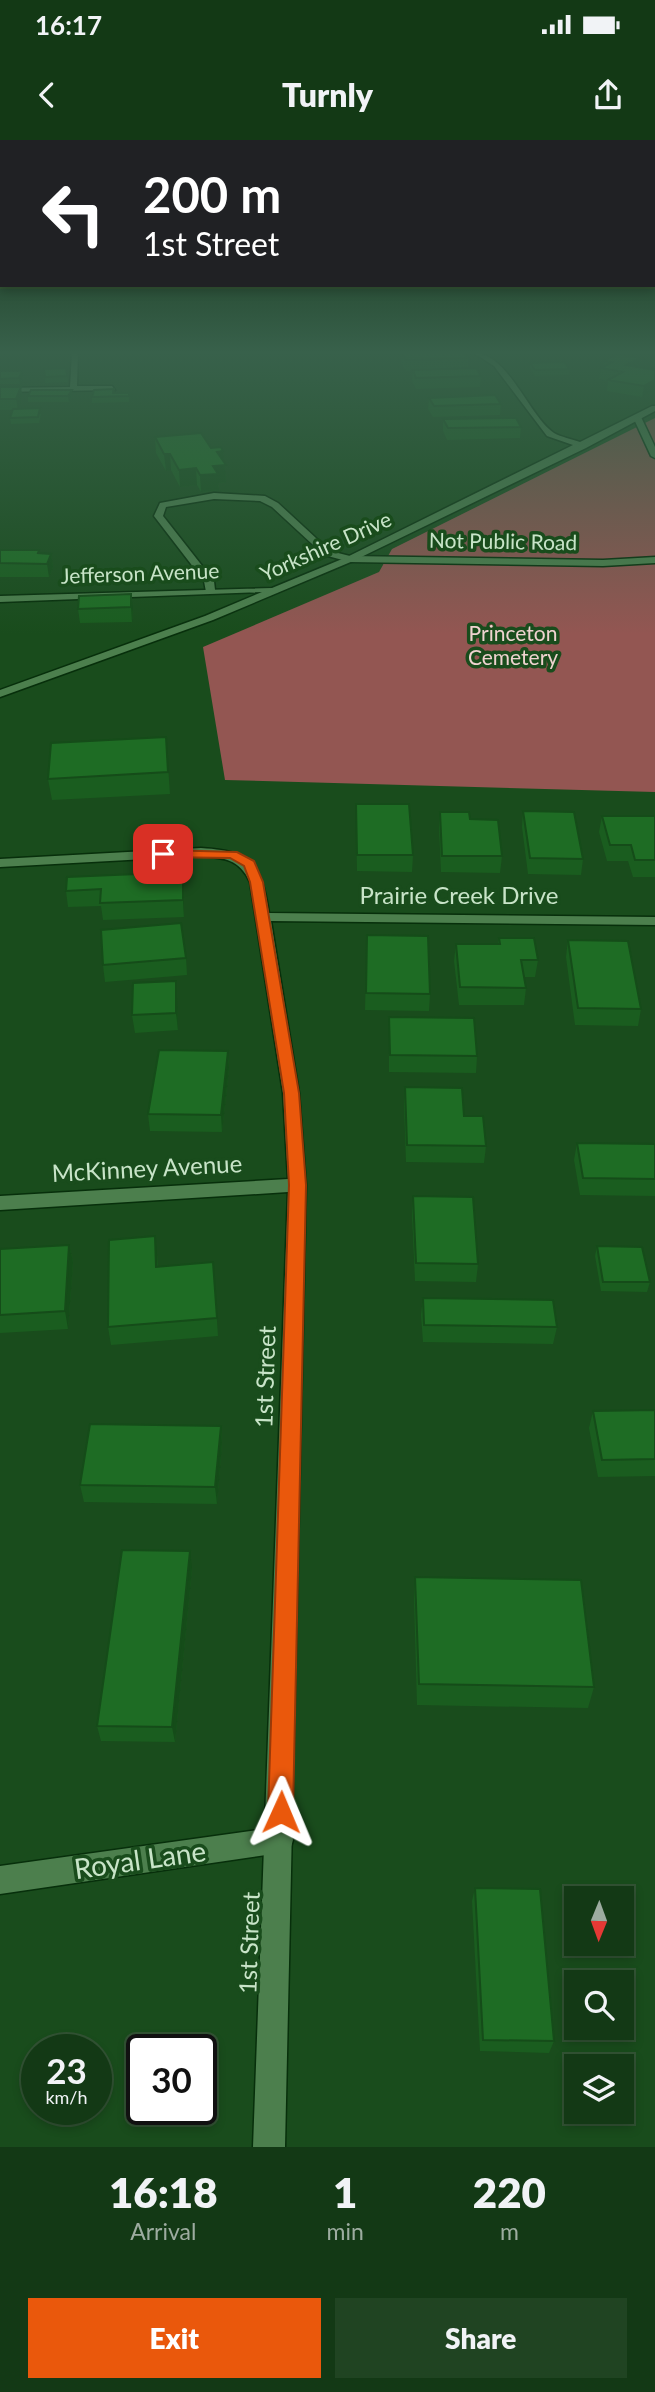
<!DOCTYPE html>
<style>
body{margin:0;font-family:Lato,sans-serif;background:#204422;color:#f1f3f6;height:100vh;display:flex;flex-direction:column;font-size:26px;white-space:nowrap}
*{box-sizing:border-box;margin:0}
p{font-size:23px;color:#9daca0}
.icon{flex:none;width:38px;height:38px;fill:none;stroke:currentColor;stroke-width:2;stroke-linecap:round;stroke-linejoin:round}
.map{position:relative;height:2007px;overflow:hidden}
.drawer{display:flex;flex-direction:column;background:#133915;flex:1}
.drawer>*{flex:none}
.hud{position:absolute;left:0px;top:0px;width:656px;height:147px;box-shadow:0 4px 10px #0003,0 0 0 2px #325334;background:#202124;color:#fff;overflow:hidden}
.needle{width:46px;rotate:181deg}
.tools{position:absolute;left:564px;top:1746px;display:grid;gap:14px}
.tools a{display:grid;place-items:center;width:70px;height:70px;border-radius:0px;background:#133915;box-shadow:0 4px 10px #0003,0 0 0 2px #325334;font-size:35px}
.speed{position:absolute;left:21px;top:1894px;display:flex;gap:14px;font-size:35px;font-weight:700;text-align:center}
.speed>*{display:grid;place-content:center;width:91px;height:91px;border-radius:50%;background:#133915;box-shadow:0 4px 10px #0003,0 0 0 2px #325334;line-height:1}
.speed small{font-size:18px;font-weight:400}
.speed .limit{border:4px solid #111;border-radius:10px;background:#fff;color:#111}
.pin{position:absolute;display:grid;place-items:center;width:60px;height:60px;color:#fff;margin:-30px;border-radius:14px;box-shadow:0 4px 10px #0006}
.me{position:absolute;width:77px;margin:-38px;rotate:1deg;stroke-linejoin:round;filter:drop-shadow(0 0 5px #0008)}
.turn{display:flex;align-items:center;gap:24px;height:147px;padding:0 28px;font-size:32px}
.turn .icon{width:91px;height:91px;stroke-width:2.5}
.turn b{display:block;font-size:49px;line-height:60px}
.eta{display:flex;justify-content:space-evenly;align-items:center;height:119px;text-align:center}
.eta b{font-size:42px;font-weight:800;line-height:49px}
.action{display:flex;gap:14px;margin-top:auto;padding:14px 28px}
.action a{flex:1;height:80px;border-radius:0px;background:#ea580c;color:#fff;font-size:28px;font-weight:800;line-height:80px;text-align:center}
.action a+a{background:#204422;color:#f1f3f6}
.status{display:flex;justify-content:space-between;align-items:center;height:49px;padding:0 35px;background:#133915;direction:ltr}
.status svg{height:19px;fill:currentColor}
header{display:flex;justify-content:space-between;align-items:center;height:91px;padding:0 28px;background:#133915;font-size:32px;font-weight:800}
.map>svg:first-child{display:block}
.green{fill:#935652}
.lines{fill:none;stroke-linecap:round;stroke-linejoin:round}
.service-casing{stroke:#072f0b;stroke-width:3}
.minor-casing{stroke:#072f0b;stroke-width:3}
.service{fill:#4c7f4d;fill-rule:evenodd}
.minor{fill:#4c7f4d;fill-rule:evenodd}
.wall{fill:#1a5d1f}
.shaded-wall{fill:#154c19}
.building{fill:#1e6c24;stroke:#154c19;stroke-width:2}
.route{fill:#ea580c;stroke:#983908;stroke-width:2}
.labels{text-anchor:middle;stroke-width:7;stroke-linejoin:round;paint-order:stroke}
.far-street-label{font-size:21px;fill:#c8e4c8;stroke:#194c1c}
.far-park-label{font-size:21px;fill:#efd3d0;stroke:#194c1c}
.street-label{font-size:24px;fill:#c8e4c8;stroke:#194c1c}
.near-street-label{font-size:28px;fill:#c8e4c8;stroke:#194c1c}
</style>
<div class="status"><b>16:17</b><svg viewBox="0 0 49 12"><path d="M0 12V9h3v3zM5 12V6h3v6zM10 12V3h3v9zM15 12V0h3v12zM26 1h20v11H26zM47 4h2v5h-2z"/></svg></div>
<header><svg class="icon" aria-label="back" viewBox="0 0 24 24"><path d="M15 5l-7 7 7 7"/></svg>Turnly<svg class="icon" aria-label="share" viewBox="0 0 24 24"><path d="M12 15V3M7 8l5-5 5 5M5 13v7h14v-7"/></svg></header>
<div class="map">
<svg width="655" height="2007" viewBox="0 0 655 2007">
<rect width="100%" height="100%" fill="#194c1c"/>
<path class="green" d="M 655,278 L 655,652 L 225,640 L 203,507 L 379,432 L 392,409 Z"/>
<g class="lines">
<defs>
<path id="service" d="M 637,275 L 641,277 L 655,307 L 655,318 L 651,316 L 633,277 Z
M 214,353 L 265,356 L 278,363 L 330,411 L 350,416 L 603,420 L 655,417 L 655,423 L 603,426 L 350,422 L 324,415 L 272,367 L 260,361 L 214,359 L 166,367 L 163,376 L 214,441 L 215,450 L 210,453 L 206,452 L 204,441 L 154,376 L 160,363 Z
M 280,1687 L 290,1690 L 293,1700 L 290,1710 L 280,1713 L 0,1754 L 0,1726 Z"/>
<path id="minor" d="M 72,213 L 78,213 L 77,246 L 112,246 L 115,250 L 0,252 L 0,248 L 70,247 Z
M 474,213 C 508,213 529,276 554,293 C 561,297 572,299 580,302 L 652,266 L 655,266 L 655,271 L 586,308 L 353,421 L 213,480 L 0,557 L 0,550 L 205,476 L 262,452 L 0,462 L 0,456 L 272,448 L 347,417 L 573,305 L 547,296 L 494,226 Z
M 201,708 C 252,711 261,724 269,773 L 655,777 L 655,785 L 271,781 L 299,953 L 306,1045 L 285,2007 L 253,2007 L 288,1052 L 0,1070 L 0,1056 L 288,1039 L 283,953 L 250,742 C 239,719 225,718 201,716 L 0,727 L 0,719 Z"/>
</defs>
<use href="#service" class="service-casing"/>
<use href="#minor" class="minor-casing"/>
<use href="#service" class="service"/>
<use href="#minor" class="minor"/>
</g>
<path class="wall" d="M 0,213 L 28,213 L 27,216 L 0,216 Z
M 109,213 L 149,213 L 148,215 L 110,215 Z
M 401,213 L 468,218 L 468,228 L 481,236 L 480,247 L 416,249 L 412,241 L 413,230 L 406,231 L 401,223 Z
M 655,215 L 655,228 L 651,227 L 652,217 Z
M 640,218 L 638,227 L 655,230 L 655,250 L 642,257 L 607,251 L 608,241 L 599,239 L 601,228 L 603,227 L 604,221 Z
M 530,223 L 570,229 L 569,235 L 535,236 L 530,228 Z
M 44,229 L 67,236 L 68,242 L 45,243 Z
M 0,231 L 23,236 L 20,244 L 0,244 Z
M 0,247 L 21,247 L 22,258 L 18,269 L 41,274 L 39,283 L 11,284 L 10,278 L 12,270 L 0,270 Z
M 115,253 L 129,253 L 129,262 L 92,263 L 92,257 Z
M 28,256 L 72,256 L 69,262 L 28,262 Z
M 429,258 L 501,264 L 500,275 L 433,277 L 428,269 Z
M 443,279 L 521,287 L 520,298 L 447,300 L 443,291 Z
M 155,297 L 211,308 L 224,323 L 226,342 L 218,343 L 219,350 L 201,352 L 197,345 L 180,347 L 171,330 L 166,331 L 156,313 Z
M 0,410 L 51,414 L 53,427 L 49,437 L 0,437 Z
M 79,456 L 133,468 L 132,482 L 80,483 L 78,469 Z
M 166,597 L 170,654 L 52,660 L 48,639 Z
M 523,671 L 583,719 L 581,735 L 528,734 L 522,687 Z
M 440,672 L 470,679 L 502,716 L 500,733 L 441,732 L 439,688 Z
M 602,676 L 655,676 L 655,737 L 633,737 L 628,721 L 607,721 L 599,692 Z
M 356,680 L 413,715 L 412,732 L 357,731 Z
M 183,739 L 184,777 L 103,780 L 101,766 L 68,767 L 66,751 L 162,740 Z
M 367,795 L 430,854 L 429,871 L 365,870 Z
M 499,798 L 538,820 L 535,837 L 524,837 L 526,848 L 524,865 L 459,865 L 454,821 L 456,804 L 498,804 Z
M 568,800 L 641,869 L 638,886 L 575,885 L 566,817 Z
M 186,818 L 187,835 L 105,842 L 103,825 Z
M 176,841 L 178,890 L 135,893 L 132,875 Z
M 389,877 L 477,916 L 476,933 L 389,932 Z
M 228,911 L 229,928 L 222,992 L 150,991 L 148,974 Z
M 405,947 L 464,976 L 486,1006 L 484,1023 L 406,1022 L 404,965 Z
M 577,1003 L 655,1004 L 655,1056 L 580,1055 L 574,1020 Z
M 413,1056 L 478,1124 L 476,1142 L 415,1141 L 412,1074 Z
M 69,1105 L 73,1122 L 68,1189 L 0,1193 L 0,1109 Z
M 597,1106 L 650,1142 L 647,1152 L 601,1151 L 595,1116 Z
M 157,1114 L 158,1127 L 213,1122 L 218,1196 L 111,1205 L 108,1187 Z
M 423,1158 L 557,1187 L 553,1204 L 423,1202 L 421,1175 Z
M 655,1270 L 655,1336 L 598,1337 L 589,1288 L 593,1271 Z
M 221,1286 L 222,1303 L 217,1364 L 84,1362 L 80,1345 Z
M 192,1428 L 175,1602 L 101,1601 L 97,1586 Z
M 415,1437 L 594,1547 L 588,1568 L 417,1565 L 414,1460 Z
M 475,1748 L 554,1901 L 549,1913 L 480,1911 L 472,1761 Z"/>
<path class="shaded-wall" d="M 640,218 L 638,228 L 626,225 Z
M 22,231 L 23,236 L 20,244 L 19,238 Z
M 655,240 L 655,250 L 642,257 L 644,246 Z
M 21,247 L 22,258 L 18,270 L 16,259 Z
M 72,250 L 72,256 L 69,262 L 68,256 Z
M 223,311 L 226,342 L 218,343 L 219,350 L 201,352 L 200,335 L 213,326 L 217,312 Z
M 164,314 L 170,314 L 171,330 L 166,331 Z
M 196,328 L 197,345 L 180,347 L 179,330 Z
M 51,414 L 53,427 L 49,437 L 47,424 Z
M 131,454 L 133,468 L 132,482 L 131,467 Z
M 183,739 L 184,756 L 184,777 L 183,760 Z
M 176,841 L 177,858 L 178,890 L 176,873 Z
M 228,911 L 229,928 L 222,992 L 221,975 Z
M 155,1096 L 157,1114 L 158,1145 L 156,1127 Z
M 69,1105 L 73,1122 L 68,1189 L 65,1171 Z
M 221,1286 L 222,1303 L 217,1364 L 215,1347 Z
M 190,1411 L 192,1428 L 175,1602 L 172,1587 Z"/>
<path class="building" d="M 401,213 L 464,213 L 468,218 L 406,220 Z
M 617,214 L 640,218 L 626,225 L 655,230 L 655,240 L 644,246 L 608,240 L 623,232 L 601,228 L 612,222 L 604,221 Z
M 564,222 L 570,229 L 535,230 L 530,223 Z
M 66,228 L 67,236 L 45,237 L 44,229 Z
M 476,228 L 481,236 L 416,238 L 413,230 Z
M 0,231 L 22,231 L 19,238 L 0,239 Z
M 0,247 L 21,247 L 16,259 L 0,259 Z
M 114,249 L 113,253 L 129,253 L 129,256 L 92,257 L 94,250 Z
M 31,250 L 72,250 L 68,256 L 28,256 Z
M 495,255 L 501,264 L 434,266 L 429,258 Z
M 40,268 L 38,277 L 10,278 L 13,269 Z
M 516,278 L 521,287 L 448,288 L 443,279 Z
M 201,293 L 211,308 L 221,307 L 223,311 L 217,312 L 226,325 L 213,326 L 218,334 L 200,335 L 196,328 L 179,330 L 170,314 L 164,314 L 155,297 Z
M 0,410 L 39,410 L 38,413 L 51,414 L 47,424 L 0,423 Z
M 131,454 L 131,467 L 78,469 L 79,456 Z
M 166,597 L 168,632 L 48,639 L 51,603 Z
M 356,664 L 409,664 L 413,715 L 357,715 Z
M 523,671 L 574,672 L 583,719 L 530,718 Z
M 440,672 L 469,672 L 470,679 L 498,680 L 502,716 L 442,716 Z
M 602,676 L 655,676 L 655,720 L 635,720 L 631,705 L 610,705 Z
M 161,733 L 161,740 L 183,739 L 183,760 L 100,763 L 101,749 L 66,751 L 67,737 Z
M 181,783 L 186,818 L 103,825 L 101,790 Z
M 367,795 L 428,796 L 430,854 L 366,853 Z
M 499,798 L 534,798 L 538,820 L 521,820 L 526,848 L 460,847 L 456,804 L 500,804 Z
M 568,800 L 628,801 L 641,869 L 578,868 Z
M 176,841 L 176,873 L 132,875 L 133,843 Z
M 389,877 L 474,878 L 477,916 L 390,915 Z
M 159,910 L 228,911 L 221,975 L 148,974 Z
M 405,947 L 462,948 L 464,976 L 483,976 L 486,1006 L 407,1005 Z
M 577,1003 L 655,1004 L 655,1039 L 583,1038 Z
M 413,1056 L 473,1057 L 478,1124 L 416,1123 Z
M 155,1096 L 156,1127 L 213,1122 L 217,1178 L 108,1187 L 109,1100 Z
M 69,1105 L 65,1171 L 0,1175 L 0,1109 Z
M 597,1106 L 642,1107 L 650,1142 L 603,1142 Z
M 423,1158 L 553,1160 L 557,1187 L 424,1185 Z
M 655,1270 L 655,1319 L 602,1320 L 593,1271 Z
M 90,1284 L 221,1286 L 215,1347 L 80,1345 Z
M 122,1410 L 190,1411 L 172,1587 L 97,1586 Z
M 415,1437 L 581,1440 L 594,1547 L 419,1544 Z
M 475,1748 L 540,1749 L 554,1901 L 483,1900 Z"/>
<linearGradient id="sky" x2="0" y2="1"><stop stop-color="#0e2a0f"/><stop offset="0.43" stop-color="#38614b"/><stop offset="1" stop-color="#38614b" stop-opacity="0"/></linearGradient>
<rect width="655" height="494" fill="url(#sky)"/>
<path class="route" d="M 163,710 L 237,712 L 254,721 L 263,742 L 299,953 L 306,1045 L 293,1672 L 289,1681 L 281,1685 L 272,1681 L 268,1672 L 289,1045 L 284,953 L 250,742 L 244,726 L 230,718 L 159,717 L 157,714 Z"/>
<g class="labels">
<g class="far-street-label">
<text transform="translate(503 402) rotate(1)" y="7">Not Public Road</text>
<text transform="translate(326 407) rotate(-24)" y="7">Yorkshire Drive</text>
<text transform="translate(140 434) rotate(-2)" y="7">Jefferson Avenue</text>
</g>
<g class="far-park-label">
<text x="513" y="501">Princeton<tspan x="513" dy="24">Cemetery</tspan></text>
</g>
<g class="street-label">
<text x="459" y="764">Prairie Creek Drive</text>
<text transform="translate(147 1029) rotate(-3)" y="8">McKinney Avenue</text>
<text transform="translate(266 1237) rotate(-88)" y="8">1st Street</text>
<text transform="translate(250 1803) rotate(-88)" y="8">1st Street</text>
</g>
<g class="near-street-label">
<text transform="translate(140 1720) rotate(-8)" y="10">Royal Lane</text>
</g>
</g>
</svg>
<div class="tools">
<a><svg class="needle" viewBox="-14 -14 28 28"><path d="M0-13l5 13h-10z" fill="#e53935"/><path d="M0 13l5-13h-10z" fill="#9daca0"/></svg></a>
<a><svg class="icon" aria-label="search" viewBox="0 0 24 24"><circle cx="10" cy="10" r="6"/><path d="M15 15l6 6"/></svg></a>
<a><svg class="icon" aria-label="layers" viewBox="0 0 24 24"><path d="M12 4l9 5-9 5-9-5zM3 14l9 5 9-5"/></svg></a>
</div>
<div class="speed"><div>23<small>km/h</small></div><div class="limit">30</div></div>
<div class="pin" style="left:163px;top:714px;background:#d93025"><svg class="icon" aria-label="arrive" viewBox="0 0 24 24"><path d="M6 21V4h12l-3 4 3 4H6"/></svg></div>
<svg class="me" style="left:281px;top:1672px" viewBox="-20 -20 40 40"><path d="M0-17L14 15 0 8-14 15z" fill="#ea580c" stroke="#fff" stroke-width="4"/></svg>
<div class="hud">
<div class="turn"><svg class="icon" aria-label="left" viewBox="0 0 24 24"><path d="M17 20v-9H6M10 6l-5 5 5 5"/></svg><div><b>200 m</b>1st Street</div></div>
</div>
</div>
<section class="drawer">
<div class="eta">
<div><b>16:18</b><p>Arrival</p></div>
<div><b>1</b><p>min</p></div>
<div><b>220</b><p>m</p></div>
</div>
<div class="action"><a>Exit</a><a>Share</a></div>
</section>
